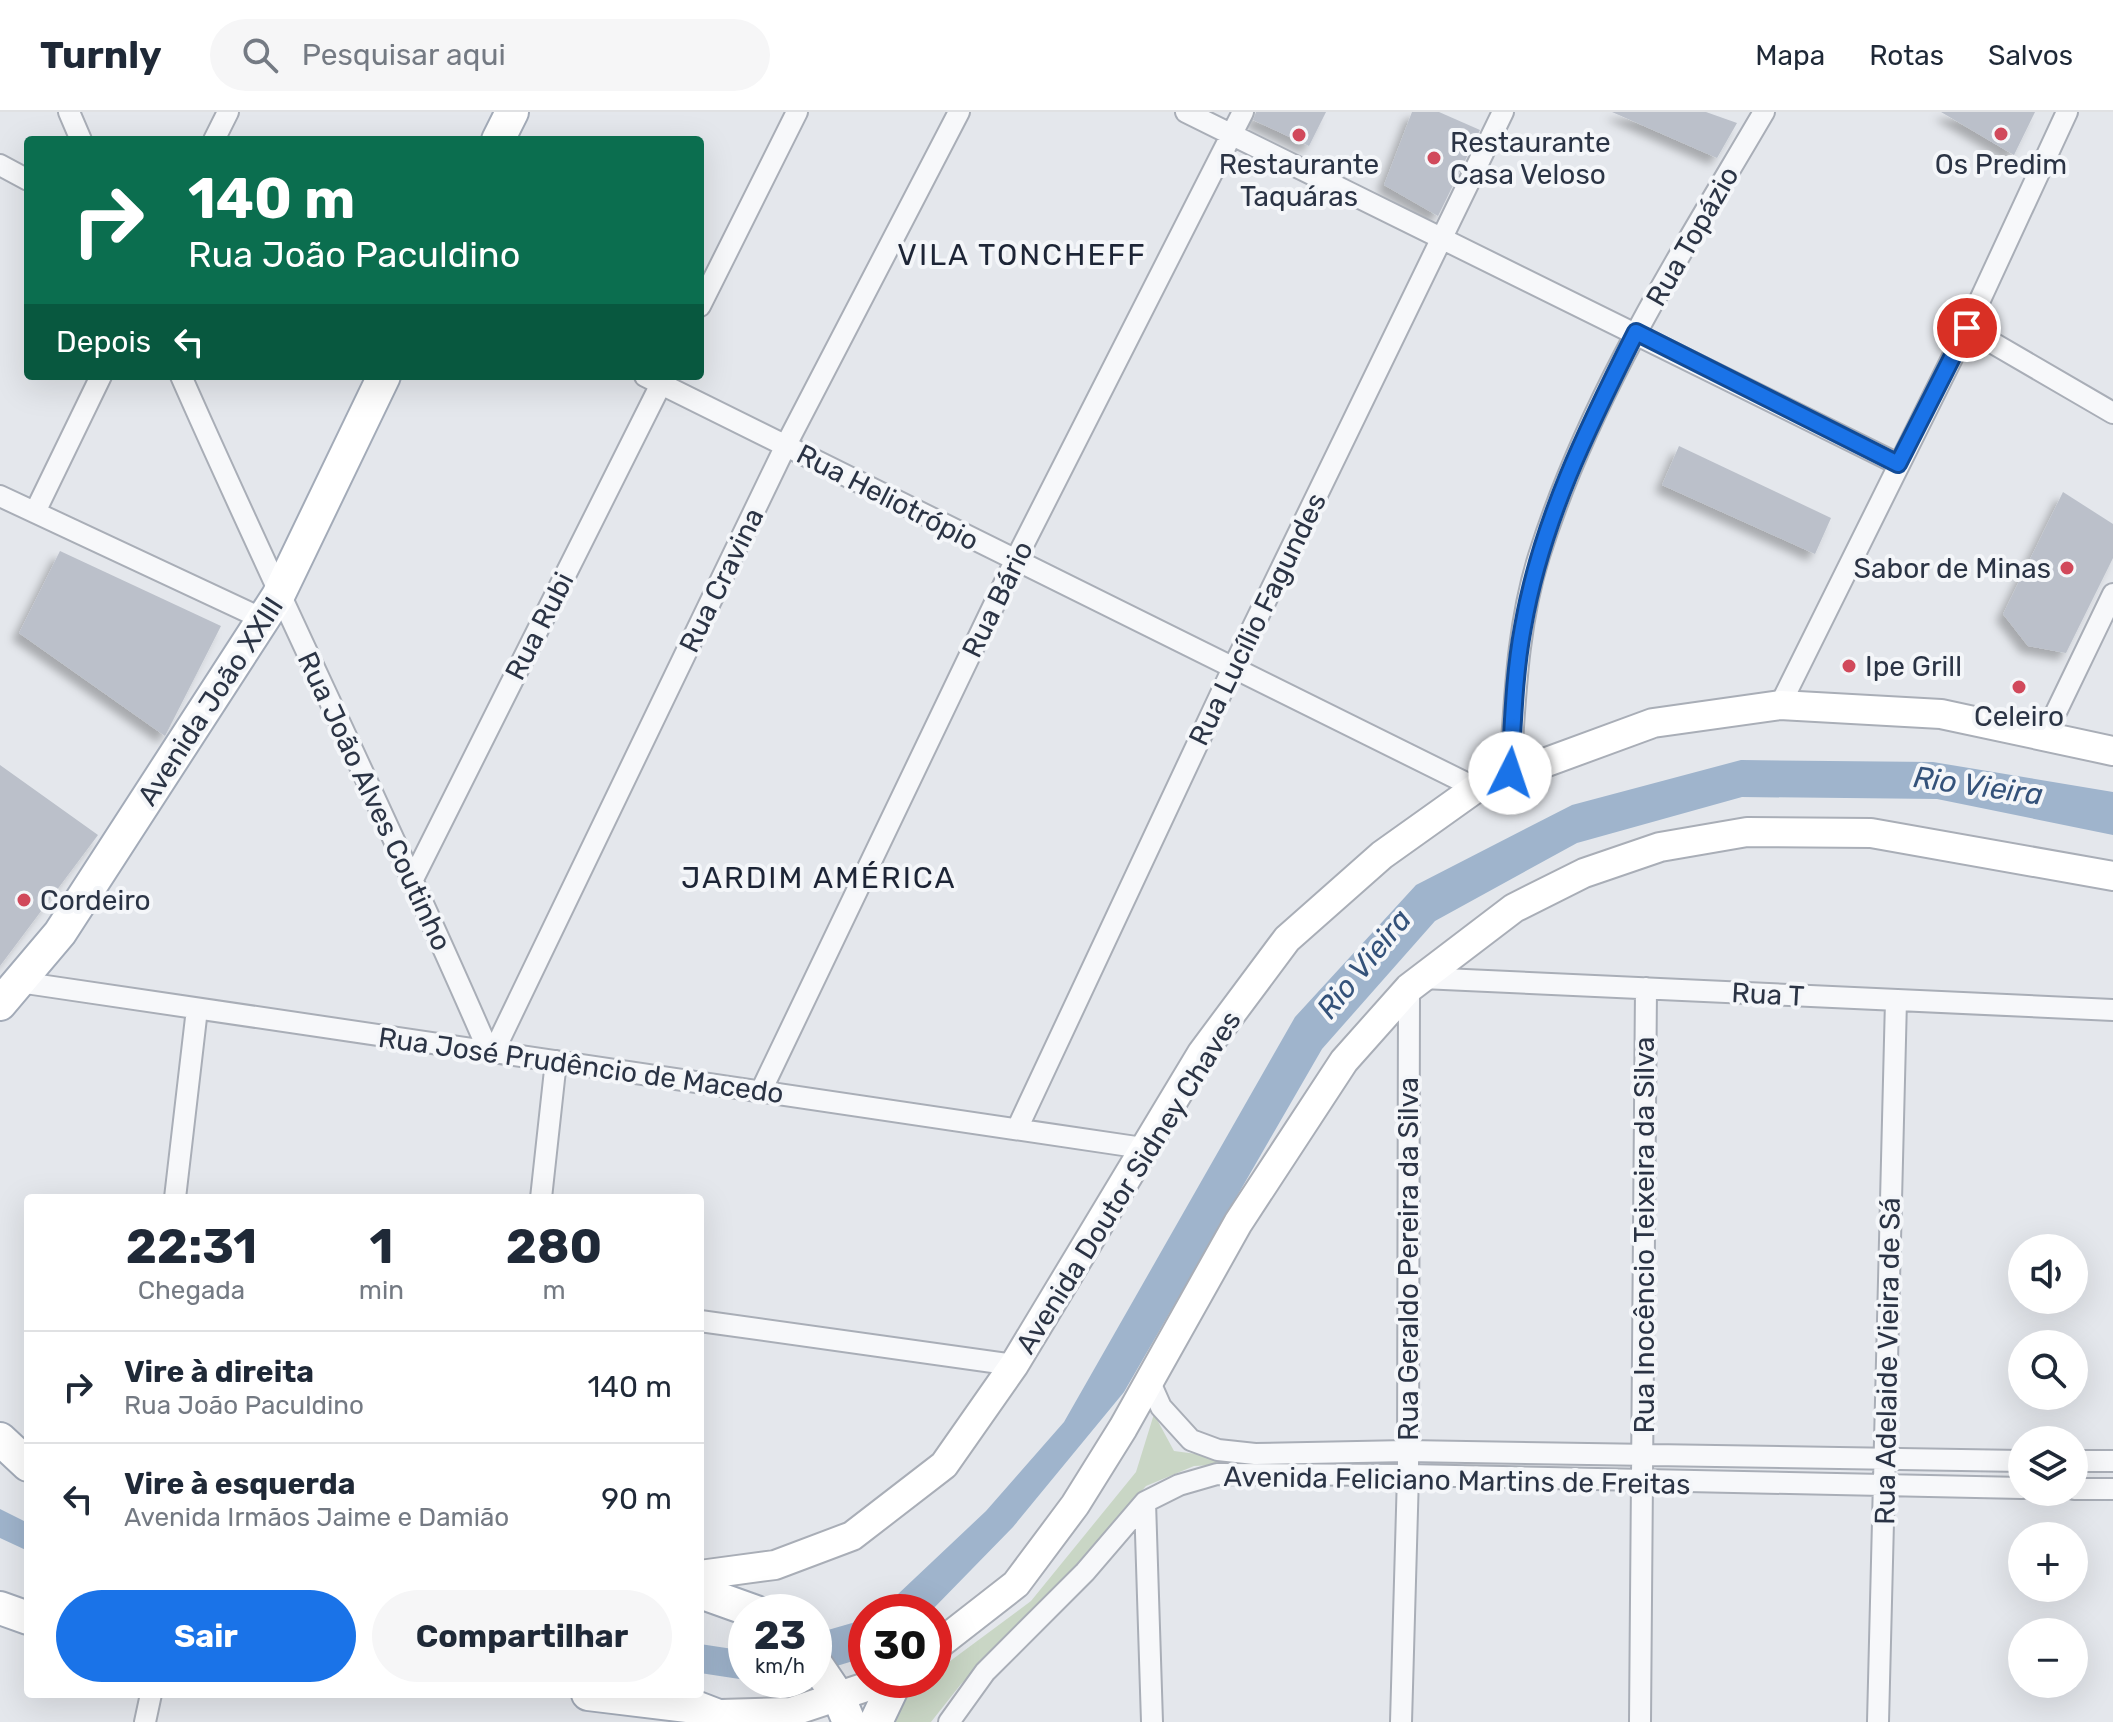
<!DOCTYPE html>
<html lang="pt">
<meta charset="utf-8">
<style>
body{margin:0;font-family:Rubik,sans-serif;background:#f6f6f7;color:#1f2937;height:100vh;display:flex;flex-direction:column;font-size:30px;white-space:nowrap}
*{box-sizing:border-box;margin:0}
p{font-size:26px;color:#747a83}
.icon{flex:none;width:44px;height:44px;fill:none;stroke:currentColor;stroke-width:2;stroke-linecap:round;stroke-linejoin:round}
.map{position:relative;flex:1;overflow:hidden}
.details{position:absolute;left:24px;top:1082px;width:680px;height:504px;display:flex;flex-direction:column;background:#fff;border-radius:8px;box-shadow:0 8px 32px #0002}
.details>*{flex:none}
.hud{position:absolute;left:24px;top:24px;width:680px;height:244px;border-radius:8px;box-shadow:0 8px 32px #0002;background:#0b6e4f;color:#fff;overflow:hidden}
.controls{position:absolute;left:2008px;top:1122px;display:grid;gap:16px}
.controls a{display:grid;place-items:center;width:80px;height:80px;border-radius:50%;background:#fff;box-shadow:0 8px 32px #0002;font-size:40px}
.speed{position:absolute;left:728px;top:1482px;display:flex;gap:16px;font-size:40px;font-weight:700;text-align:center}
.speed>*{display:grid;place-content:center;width:104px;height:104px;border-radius:50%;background:#fff;box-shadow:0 8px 32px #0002;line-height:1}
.speed small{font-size:20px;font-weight:400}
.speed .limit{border:12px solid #d22;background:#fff;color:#111}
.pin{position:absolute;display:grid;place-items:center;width:68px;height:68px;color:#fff;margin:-34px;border:4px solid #fff;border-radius:50%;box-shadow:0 2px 8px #0007}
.me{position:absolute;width:88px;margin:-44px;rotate:4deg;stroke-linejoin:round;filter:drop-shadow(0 0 6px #0008)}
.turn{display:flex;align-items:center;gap:28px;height:168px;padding:0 32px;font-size:36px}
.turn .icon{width:104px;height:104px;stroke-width:2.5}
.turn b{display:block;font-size:56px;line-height:68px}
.then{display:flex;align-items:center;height:76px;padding:0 32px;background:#0003;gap:16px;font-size:30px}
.eta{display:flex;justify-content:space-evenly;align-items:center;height:136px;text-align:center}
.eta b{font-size:48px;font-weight:700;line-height:56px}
.cta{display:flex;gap:16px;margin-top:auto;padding:16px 32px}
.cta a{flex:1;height:92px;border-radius:48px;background:#1a73e8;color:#fff;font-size:32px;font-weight:700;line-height:92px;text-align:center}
.cta a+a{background:#f6f6f7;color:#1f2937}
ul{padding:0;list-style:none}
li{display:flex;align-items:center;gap:24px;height:112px;padding:0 32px;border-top:2px solid #e0e1e3}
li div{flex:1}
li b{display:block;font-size:30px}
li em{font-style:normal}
header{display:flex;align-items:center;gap:48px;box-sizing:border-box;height:112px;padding:0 40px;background:#fff;border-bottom:2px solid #e0e1e3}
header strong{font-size:38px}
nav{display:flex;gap:44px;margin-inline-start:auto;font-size:28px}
.search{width:560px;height:72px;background:#f6f6f7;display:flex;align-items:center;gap:20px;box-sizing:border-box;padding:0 28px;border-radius:44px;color:#747a83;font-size:30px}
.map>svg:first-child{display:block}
.green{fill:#c9d6c5}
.water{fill:#9fb4cc}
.building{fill:#bbc0ca;filter:url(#shadow)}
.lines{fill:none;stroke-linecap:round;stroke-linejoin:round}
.minor-casing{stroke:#a9aeb7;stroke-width:24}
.secondary-casing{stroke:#a9aeb7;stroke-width:32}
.primary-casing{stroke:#a3abb8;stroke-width:36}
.minor{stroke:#f7f8fa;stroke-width:20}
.secondary{stroke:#fff;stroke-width:28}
.primary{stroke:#fff;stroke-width:32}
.route-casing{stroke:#114b97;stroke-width:20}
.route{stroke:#1a73e8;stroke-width:14}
.poi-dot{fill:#d1495b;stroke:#f4f6f9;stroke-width:3}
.labels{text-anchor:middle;stroke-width:8;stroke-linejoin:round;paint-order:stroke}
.poi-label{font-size:28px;fill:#2b3445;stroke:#f4f6f9;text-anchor:start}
.street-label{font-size:28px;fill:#2b3445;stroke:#f4f6f9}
.neighbourhood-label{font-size:30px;letter-spacing:2px;fill:#1d2536;stroke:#f4f6f9}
.water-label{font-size:30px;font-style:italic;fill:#34527a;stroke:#f4f6f9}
</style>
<header>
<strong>Turnly</strong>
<div class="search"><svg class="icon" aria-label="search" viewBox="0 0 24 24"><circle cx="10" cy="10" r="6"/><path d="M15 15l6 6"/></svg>Pesquisar aqui</div>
<nav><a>Mapa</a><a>Rotas</a><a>Salvos</a></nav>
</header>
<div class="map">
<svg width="2113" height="1610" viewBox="0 0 2113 1610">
<defs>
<filter id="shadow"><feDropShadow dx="-7" dy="7" stdDeviation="4" flood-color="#0004"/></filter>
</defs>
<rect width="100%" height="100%" fill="#e4e7ec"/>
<path class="green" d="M 1154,1302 L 1174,1339 L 1234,1347 L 1234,1352 L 1194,1354 L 1146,1374 L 999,1539 L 961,1572 L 931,1610 L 891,1610 C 897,1592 914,1568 934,1568 L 934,1561 L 1031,1489 L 1136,1360 Z"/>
<path class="water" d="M 1741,648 L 1933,650 L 2113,680 L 2113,723 L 1937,687 L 1742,685 L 1577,731 L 1435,809 L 1322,937 L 1124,1280 L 1013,1415 L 930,1500 L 879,1500 L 986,1399 L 1064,1310 L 1295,905 L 1416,773 L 1572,693 Z
M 0,1397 L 28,1411 L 28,1439 L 0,1426 Z
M 866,1507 L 866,1545 L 814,1561 L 814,1522 Z
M 700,1532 L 746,1539 L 746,1568 L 700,1561 Z"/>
<path class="building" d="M 1256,0 L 1326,0 L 1309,34 L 1253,8 Z
M 1412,0 L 1439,0 L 1480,18 L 1438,104 L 1384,73 Z
M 1612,0 L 1706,0 L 1737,11 L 1717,46 Z
M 1941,0 L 2035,0 L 2014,43 Z
M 1679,334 L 1831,406 L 1815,442 L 1662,373 Z
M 2063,380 L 2113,412 L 2113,446 L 2066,541 L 2028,534 L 2003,502 Z
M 60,439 L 221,514 L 165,624 L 19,521 Z
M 0,653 L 98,723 L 0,854 Z"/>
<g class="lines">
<defs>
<path id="minor" d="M 69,0 L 81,28
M 1186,0 L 1898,352
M 214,28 L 228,0
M 0,53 L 28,68
M 700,194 L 797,0
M 1967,216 L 2113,301
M 181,264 C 281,491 391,713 489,940
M 645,264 L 1476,676
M 0,384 L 263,507
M 35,400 L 101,264
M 1780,593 L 1967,216 L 2067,0
M 2045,623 L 2113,482
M 1510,661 C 1515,588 1517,514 1539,444 C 1589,285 1680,143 1764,0
M 414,765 L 665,264
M 1422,866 L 2113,898
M 19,870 L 1143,1036
M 493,941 L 786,333 L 959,0
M 761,979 L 1015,449 L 1243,0
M 1017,1017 L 1233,556 L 1503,0
M 175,1086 L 197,897
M 541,1086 L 556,949
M 700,1209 L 1014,1253
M 1149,1268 L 1161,1295 L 1191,1328 L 1218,1338 L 1255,1342 L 1407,1339 L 2022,1349
M 2074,1349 L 2113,1349
M 2074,1377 L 2113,1377
M 1145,1390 L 1152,1610
M 145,1610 L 151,1582
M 949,1610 L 985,1560 L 1085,1460 L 1145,1390 L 1179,1373 L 1217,1362 L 1408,1363 L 2022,1376
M 1401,1610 L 1408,1363 L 1409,876
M 1640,1610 L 1646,876
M 1878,1610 L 1896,888"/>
<path id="secondary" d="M 700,1463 L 775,1453 L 852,1424 L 944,1353 L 1014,1253 L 1202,941 L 1287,827 L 1382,743 L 1476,676 L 1653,611 L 1780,593 L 1941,602 L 2113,639
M 934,1536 L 1016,1472 L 1075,1393 L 1123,1316 L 1238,1111 L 1344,949 L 1409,876 L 1514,796 L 1584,761 L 1660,735 L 1747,720 L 1871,721 L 2113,764
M 720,1602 L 791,1600 L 887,1568"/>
<path id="primary" d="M 498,28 L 512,0
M 0,892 L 60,821 L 278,484 L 384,264
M 0,1327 L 28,1353
M 700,1480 L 756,1500
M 0,1496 L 28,1506
M 814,1549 L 839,1586 L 849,1610
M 588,1582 L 695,1595 L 734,1610
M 876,1610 L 896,1568"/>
</defs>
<use href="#minor" class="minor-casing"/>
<use href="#secondary" class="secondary-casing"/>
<use href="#primary" class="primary-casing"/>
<use href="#minor" class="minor"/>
<use href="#secondary" class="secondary"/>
<use href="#primary" class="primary"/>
</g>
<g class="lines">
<defs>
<path id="route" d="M 1510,661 C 1513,612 1514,563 1523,515 C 1541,410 1588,315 1636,220 L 1898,352 L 1967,216"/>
</defs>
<use href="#route" class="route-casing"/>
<use href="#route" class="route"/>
</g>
<g class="poi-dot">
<circle cx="2001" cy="22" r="8"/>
<circle cx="1299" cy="23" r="8"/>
<circle cx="1434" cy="46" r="8"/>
<circle cx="2067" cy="456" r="8"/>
<circle cx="1849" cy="554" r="8"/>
<circle cx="2019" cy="575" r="8"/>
<circle cx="24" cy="788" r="8"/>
</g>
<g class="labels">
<g class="poi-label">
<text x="1450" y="40">Restaurante<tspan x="1450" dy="32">Casa Veloso</tspan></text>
<text x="1299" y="62" text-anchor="middle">Restaurante<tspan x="1299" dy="32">Taquáras</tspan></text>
<text x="2001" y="62" text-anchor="middle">Os Predim</text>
<text x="2051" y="466" text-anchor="end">Sabor de Minas</text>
<text x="1865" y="564">Ipe Grill</text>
<text x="2019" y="614" text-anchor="middle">Celeiro</text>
<text x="40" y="798">Cordeiro</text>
</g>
<g class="street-label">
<text transform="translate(1692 124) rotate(-60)" y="10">Rua Topázio</text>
<text transform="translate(888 385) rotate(27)" y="10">Rua Heliotrópio</text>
<text transform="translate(721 468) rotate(-64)" y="10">Rua Cravina</text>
<text transform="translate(997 487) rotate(-64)" y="10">Rua Bário</text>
<text transform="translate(1257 507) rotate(-64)" y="10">Rua Lucílio Fagundes</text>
<text transform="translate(539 514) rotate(-63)" y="10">Rua Rubi</text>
<text transform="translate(210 589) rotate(-57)" y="10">Avenida João XXIII</text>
<text transform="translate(375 689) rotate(65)" y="10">Rua João Alves Coutinho</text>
<text transform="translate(1768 882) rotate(3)" y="10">Rua T</text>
<text transform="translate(581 953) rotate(8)" y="10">Rua José Prudêncio de Macedo</text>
<text transform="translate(1128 1070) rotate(-58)" y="10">Avenida Doutor Sidney Chaves</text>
<text transform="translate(1644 1123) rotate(-90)" y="10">Rua Inocêncio Teixeira da Silva</text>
<text transform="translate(1408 1147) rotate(-90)" y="10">Rua Geraldo Pereira da Silva</text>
<text transform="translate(1887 1249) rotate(-89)" y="10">Rua Adelaide Vieira de Sá</text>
<text transform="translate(1457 1368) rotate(1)" y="10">Avenida Feliciano Martins de Freitas</text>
</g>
<g class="neighbourhood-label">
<text x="1022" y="153">VILA TONCHEFF</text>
<text x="819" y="776">JARDIM AMÉRICA</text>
</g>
<g class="water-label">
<text transform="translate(1978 674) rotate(8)" y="10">Rio Vieira</text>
<text transform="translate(1364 852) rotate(-51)" y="10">Rio Vieira</text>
</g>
</g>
</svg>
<div class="controls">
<a><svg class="icon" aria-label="sound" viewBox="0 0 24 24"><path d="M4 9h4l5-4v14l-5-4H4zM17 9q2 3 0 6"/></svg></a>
<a><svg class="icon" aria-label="search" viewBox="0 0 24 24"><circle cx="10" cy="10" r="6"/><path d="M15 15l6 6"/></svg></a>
<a><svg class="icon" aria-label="layers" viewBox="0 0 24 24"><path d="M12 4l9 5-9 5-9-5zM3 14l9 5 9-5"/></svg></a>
<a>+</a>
<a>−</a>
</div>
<div class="speed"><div>23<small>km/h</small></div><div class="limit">30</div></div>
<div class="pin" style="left:1967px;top:216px;background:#d93025"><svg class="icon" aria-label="arrive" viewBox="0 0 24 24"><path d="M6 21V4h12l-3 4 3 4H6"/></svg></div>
<svg class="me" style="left:1510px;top:661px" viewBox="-20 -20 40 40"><circle r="19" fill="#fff"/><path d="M0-13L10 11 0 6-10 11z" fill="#1a73e8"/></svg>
<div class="hud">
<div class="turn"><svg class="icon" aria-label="right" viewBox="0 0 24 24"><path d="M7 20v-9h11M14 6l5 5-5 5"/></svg><div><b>140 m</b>Rua João Paculdino</div></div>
<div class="then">Depois<svg class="icon" aria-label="left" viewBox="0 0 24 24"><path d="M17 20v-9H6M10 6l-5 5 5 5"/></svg></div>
</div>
<section class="details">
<div class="eta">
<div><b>22:31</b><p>Chegada</p></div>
<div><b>1</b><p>min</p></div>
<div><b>280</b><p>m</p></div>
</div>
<ul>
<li><svg class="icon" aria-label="right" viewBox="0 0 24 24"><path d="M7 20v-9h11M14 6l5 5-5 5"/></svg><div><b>Vire à direita</b><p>Rua João Paculdino</p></div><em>140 m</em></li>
<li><svg class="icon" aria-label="left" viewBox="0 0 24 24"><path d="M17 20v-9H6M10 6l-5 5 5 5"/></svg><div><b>Vire à esquerda</b><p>Avenida Irmãos Jaime e Damião</p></div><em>90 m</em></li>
</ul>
<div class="cta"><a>Sair</a><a>Compartilhar</a></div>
</section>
</div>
